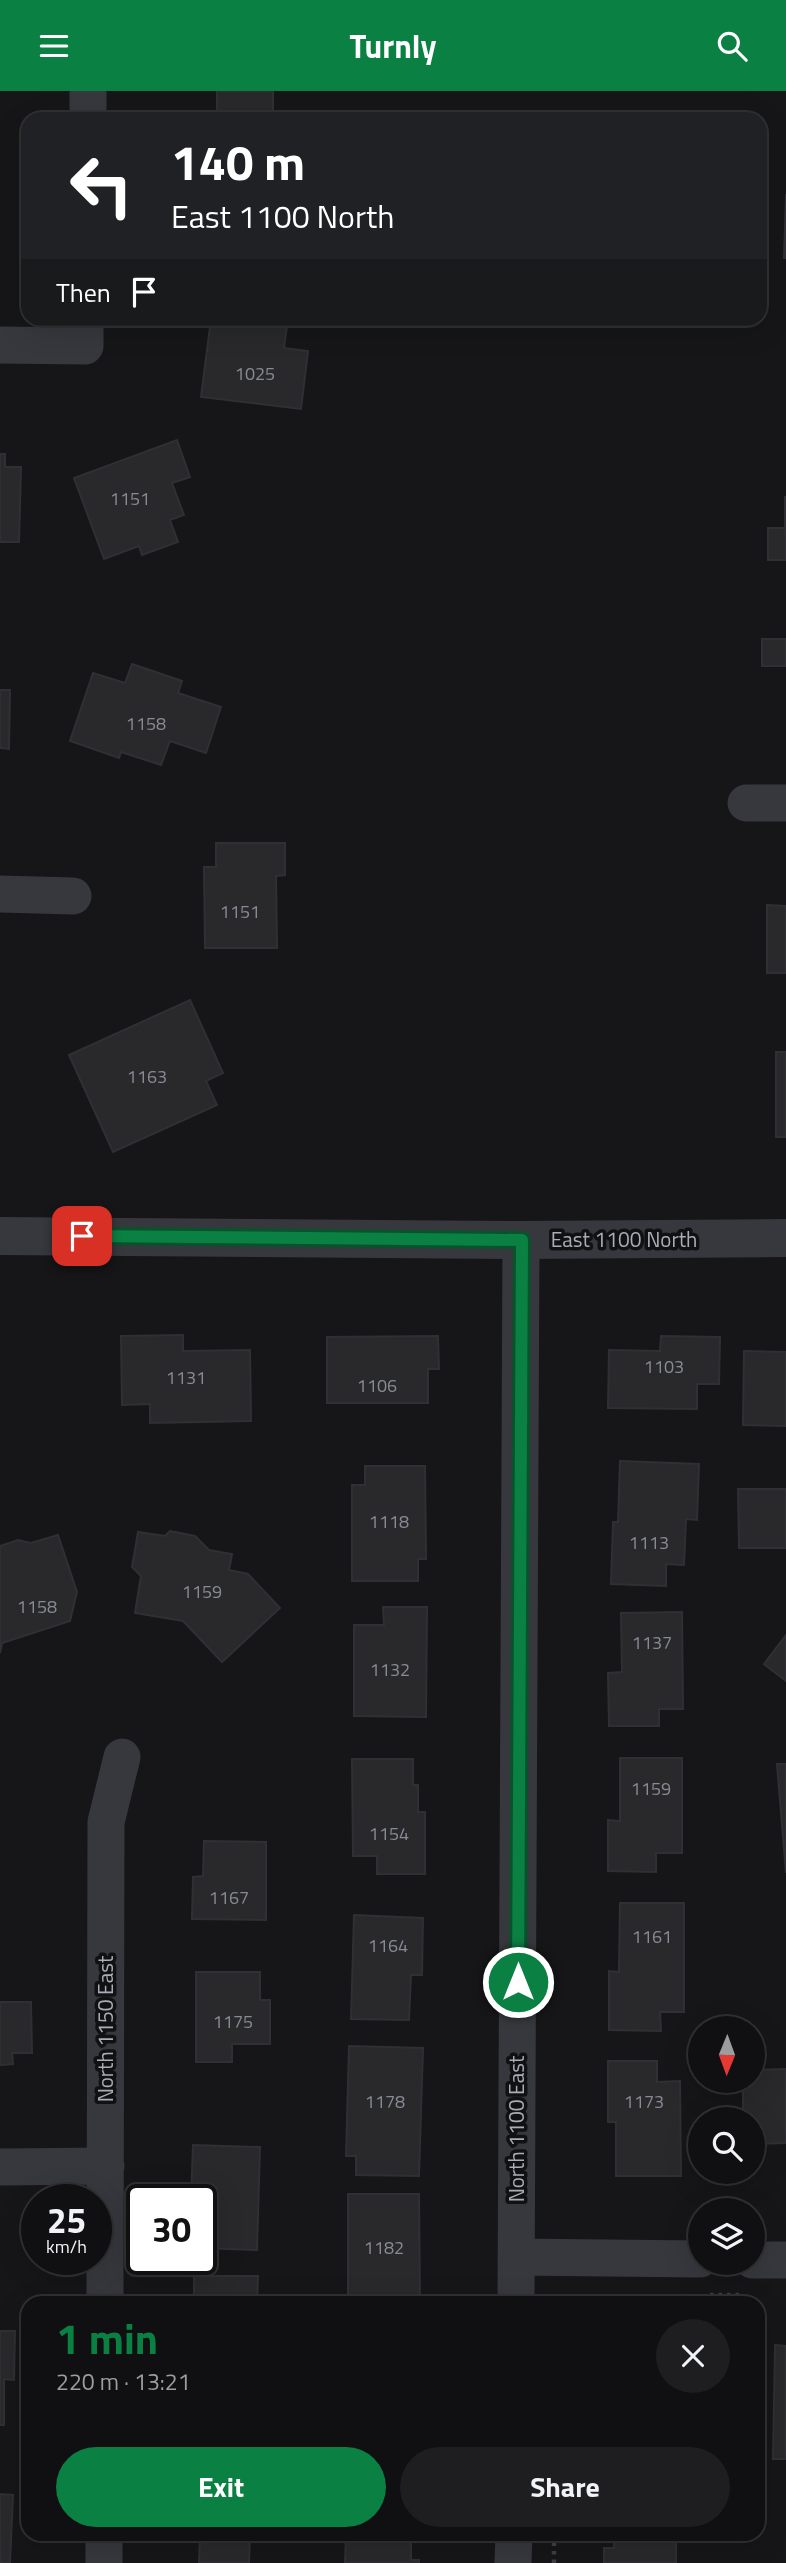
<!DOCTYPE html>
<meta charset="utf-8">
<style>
body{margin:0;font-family:"Titillium Web",sans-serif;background:#1e1e20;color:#f1f3f6;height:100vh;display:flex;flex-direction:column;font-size:26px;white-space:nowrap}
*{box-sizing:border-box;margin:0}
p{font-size:23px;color:#9c9d9f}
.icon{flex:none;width:38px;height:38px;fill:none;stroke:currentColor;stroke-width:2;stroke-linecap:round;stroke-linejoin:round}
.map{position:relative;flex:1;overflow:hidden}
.drawer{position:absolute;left:21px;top:2205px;width:744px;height:245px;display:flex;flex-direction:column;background:#101012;border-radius:21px;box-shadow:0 7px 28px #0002,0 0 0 2px #303032}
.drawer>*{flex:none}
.hud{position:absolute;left:21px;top:21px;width:746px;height:214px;border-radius:21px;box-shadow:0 7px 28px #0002,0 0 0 2px #303032;background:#202124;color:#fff;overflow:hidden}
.needle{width:46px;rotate:181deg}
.controls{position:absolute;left:688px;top:1925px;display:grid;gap:14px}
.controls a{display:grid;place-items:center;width:77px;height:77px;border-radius:50%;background:#101012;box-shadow:0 7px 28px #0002,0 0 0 2px #303032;font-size:35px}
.speed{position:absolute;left:21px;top:2093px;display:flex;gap:14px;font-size:35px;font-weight:700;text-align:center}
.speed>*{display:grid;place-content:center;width:91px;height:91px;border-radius:50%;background:#101012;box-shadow:0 7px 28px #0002,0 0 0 2px #303032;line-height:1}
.speed small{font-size:18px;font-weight:400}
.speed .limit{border:4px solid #111;border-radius:10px;background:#fff;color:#111}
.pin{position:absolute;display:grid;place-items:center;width:60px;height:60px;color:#fff;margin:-30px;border-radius:14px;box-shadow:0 4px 10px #0006}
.me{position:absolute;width:77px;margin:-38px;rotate:0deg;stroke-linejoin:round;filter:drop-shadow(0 0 5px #0008)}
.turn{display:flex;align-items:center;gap:24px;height:147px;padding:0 35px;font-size:32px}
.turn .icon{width:91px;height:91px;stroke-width:2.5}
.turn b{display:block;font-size:49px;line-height:60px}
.then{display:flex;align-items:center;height:66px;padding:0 35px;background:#0003;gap:14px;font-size:26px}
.round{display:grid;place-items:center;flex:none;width:74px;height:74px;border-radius:37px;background:#1e1e20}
.summary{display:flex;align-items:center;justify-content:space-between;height:119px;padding:0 35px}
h1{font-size:42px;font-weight:700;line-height:52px;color:#0b8043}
.action{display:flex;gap:14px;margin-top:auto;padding:14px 35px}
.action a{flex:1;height:80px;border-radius:42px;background:#0b8043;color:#fff;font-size:28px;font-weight:700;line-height:80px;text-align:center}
.action a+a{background:#1e1e20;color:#f1f3f6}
header{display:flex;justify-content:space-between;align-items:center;height:91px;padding:0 35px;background:#0b8043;color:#fff;font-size:32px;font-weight:700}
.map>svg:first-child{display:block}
.building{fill:#29292c;stroke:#303034;stroke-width:2}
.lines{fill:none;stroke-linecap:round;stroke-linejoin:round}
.path{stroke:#3d3f44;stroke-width:4.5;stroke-dasharray:3.5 5;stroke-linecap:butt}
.minor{stroke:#37383d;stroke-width:37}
.tertiary{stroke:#37383d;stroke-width:38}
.route-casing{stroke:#07532c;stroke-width:18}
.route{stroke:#0b8043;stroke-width:12}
.labels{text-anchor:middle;stroke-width:7;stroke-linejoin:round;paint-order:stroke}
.number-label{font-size:18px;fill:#888b94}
.street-label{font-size:21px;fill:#a8adb8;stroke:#111113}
</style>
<header><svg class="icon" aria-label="menu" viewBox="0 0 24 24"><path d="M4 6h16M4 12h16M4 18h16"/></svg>Turnly<svg class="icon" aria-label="search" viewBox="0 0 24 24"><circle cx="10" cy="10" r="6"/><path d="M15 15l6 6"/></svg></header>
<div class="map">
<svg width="786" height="2472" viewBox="0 0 786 2472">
<rect width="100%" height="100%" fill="#161618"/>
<path class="building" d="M 217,0 L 273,0 L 273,28 L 217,28 Z
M 786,103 L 786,167 L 784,167 Z
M 211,228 L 288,228 L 284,257 L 308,260 L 301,318 L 201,306 Z
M 177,349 L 190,386 L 172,392 L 184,424 L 170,429 L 178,451 L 142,464 L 139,455 L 104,468 L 74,387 Z
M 0,363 L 5,363 L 5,376 L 21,376 L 19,451 L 0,451 Z
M 785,405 L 786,469 L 768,469 L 768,437 L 785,437 Z
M 762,548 L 786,548 L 786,575 L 762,575 Z
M 132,573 L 182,590 L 178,602 L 221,616 L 206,662 L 170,650 L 161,674 L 121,661 L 119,667 L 70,650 L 93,582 L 125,592 Z
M 0,599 L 10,599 L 9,658 L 0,657 Z
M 216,752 L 285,752 L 285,784 L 276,785 L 277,857 L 205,857 L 204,776 L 216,776 Z
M 767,814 L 786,815 L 786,882 L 767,882 Z
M 190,909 L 223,982 L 206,990 L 217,1014 L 113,1061 L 69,964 Z
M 776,961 L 786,961 L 786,1046 L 776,1046 Z
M 183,1244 L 183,1260 L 250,1259 L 251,1330 L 150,1332 L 150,1313 L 122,1314 L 121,1245 Z
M 438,1245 L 439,1278 L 428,1278 L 428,1312 L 327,1312 L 327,1246 Z
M 661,1245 L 720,1246 L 719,1293 L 697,1293 L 697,1318 L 608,1317 L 609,1259 L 660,1260 Z
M 744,1260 L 786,1261 L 786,1335 L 743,1334 Z
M 620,1370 L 699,1373 L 697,1429 L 686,1428 L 684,1474 L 666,1473 L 666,1495 L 611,1493 L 613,1431 L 618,1431 Z
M 365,1375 L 425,1375 L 426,1468 L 418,1468 L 418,1490 L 352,1490 L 352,1394 L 365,1394 Z
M 738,1398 L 786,1398 L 786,1457 L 739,1457 Z
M 170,1440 L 195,1445 L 209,1459 L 232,1463 L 229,1479 L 248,1483 L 280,1517 L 222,1571 L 183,1530 L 135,1522 L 141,1485 L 132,1476 L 138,1441 L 165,1445 Z
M 58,1444 L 77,1501 L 70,1530 L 2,1552 L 0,1562 L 0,1455 L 18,1449 L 31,1452 Z
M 383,1516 L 427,1516 L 426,1626 L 354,1625 L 354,1534 L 384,1534 Z
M 682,1521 L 683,1618 L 659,1618 L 659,1635 L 609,1635 L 608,1582 L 622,1581 L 621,1522 Z
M 786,1544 L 786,1590 L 764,1573 Z
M 620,1667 L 682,1667 L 682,1762 L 656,1762 L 656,1781 L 608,1780 L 608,1729 L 620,1730 Z
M 352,1668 L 413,1668 L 413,1694 L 418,1694 L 418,1721 L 425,1721 L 425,1783 L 377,1783 L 377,1765 L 353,1765 Z
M 777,1673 L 786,1673 L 786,1782 Z
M 204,1750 L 266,1751 L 266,1829 L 192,1828 L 193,1786 L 203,1785 Z
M 620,1812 L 684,1812 L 684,1921 L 660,1921 L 661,1940 L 609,1939 L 609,1880 L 619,1881 Z
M 354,1824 L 423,1827 L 422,1884 L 411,1884 L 409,1929 L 351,1928 Z
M 196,1881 L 260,1881 L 260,1909 L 270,1909 L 270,1953 L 232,1953 L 232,1971 L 196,1971 Z
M 0,1911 L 31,1911 L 32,1962 L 12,1962 L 13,1973 L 0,1974 Z
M 349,1955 L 423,1957 L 419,2085 L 356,2084 L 356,2065 L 346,2065 Z
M 608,1970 L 657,1970 L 657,1991 L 680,1990 L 681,2085 L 616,2085 L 616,2031 L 608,2031 Z
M 786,1978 L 786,2052 L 752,2053 L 752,2028 L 743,2028 L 743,1990 L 752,1990 L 752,1979 Z
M 193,2054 L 260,2056 L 257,2159 L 201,2157 L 201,2109 L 191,2109 Z
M 348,2103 L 419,2103 L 420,2212 L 348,2212 Z
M 194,2185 L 258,2185 L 257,2212 L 194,2212 Z
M 0,2240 L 15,2240 L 14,2289 L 4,2288 L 4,2334 L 0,2334 Z
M 775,2254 L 786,2255 L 786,2368 L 773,2368 Z
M 0,2403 L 13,2404 L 10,2472 L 0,2472 Z
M 192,2443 L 250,2443 L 249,2472 L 199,2472 L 200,2444 Z
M 346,2443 L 411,2443 L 411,2469 L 419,2469 L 419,2472 L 345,2472 Z
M 614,2443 L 676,2443 L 676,2472 L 604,2472 L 604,2457 L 614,2457 Z"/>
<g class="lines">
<path class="path" d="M 710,2204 L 740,2204
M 554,2212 L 576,2205
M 554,2443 L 554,2472"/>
<path class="minor" d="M 88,28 L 88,0
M 0,254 L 85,255 L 85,228
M 746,712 L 786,712
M 0,803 L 73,805
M 0,2076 L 106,2075
M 516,2166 L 700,2168
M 752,2169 L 786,2169
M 105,2212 L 106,1731 L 122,1666
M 516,2212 L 521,1149
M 104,2472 L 104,2443
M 513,2472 L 514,2443"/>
<path class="tertiary" d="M 0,1145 L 521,1149 L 786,1147"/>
</g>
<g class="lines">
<defs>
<path id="route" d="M 82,1145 L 522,1149 L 518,1891"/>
</defs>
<use href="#route" class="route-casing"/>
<use href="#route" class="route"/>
</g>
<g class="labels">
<g class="number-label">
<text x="255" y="289">1025</text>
<text x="130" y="414">1151</text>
<text x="146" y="639">1158</text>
<text x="240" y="827">1151</text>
<text x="147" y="992">1163</text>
<text x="664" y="1282">1103</text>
<text x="186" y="1293">1131</text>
<text x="377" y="1301">1106</text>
<text x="389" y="1437">1118</text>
<text x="649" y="1458">1113</text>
<text x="202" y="1507">1159</text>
<text x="37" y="1522">1158</text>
<text x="652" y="1558">1137</text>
<text x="390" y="1585">1132</text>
<text x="651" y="1704">1159</text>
<text x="389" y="1749">1154</text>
<text x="229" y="1813">1167</text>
<text x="652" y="1852">1161</text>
<text x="388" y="1861">1164</text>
<text x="233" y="1937">1175</text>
<text x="385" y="2017">1178</text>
<text x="644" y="2017">1173</text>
<text x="384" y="2163">1182</text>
</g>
<g class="street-label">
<text x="624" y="1156">East 1100 North</text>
<text transform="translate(106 1938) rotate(-90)" y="7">North 1150 East</text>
<text transform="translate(517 2038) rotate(-90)" y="7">North 1100 East</text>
</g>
</g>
</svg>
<div class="controls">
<a><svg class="needle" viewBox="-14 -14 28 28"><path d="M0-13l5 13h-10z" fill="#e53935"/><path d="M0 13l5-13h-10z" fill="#9c9d9f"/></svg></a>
<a><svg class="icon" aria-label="search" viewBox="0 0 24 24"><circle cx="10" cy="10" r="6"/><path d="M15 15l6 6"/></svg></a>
<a><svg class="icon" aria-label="layers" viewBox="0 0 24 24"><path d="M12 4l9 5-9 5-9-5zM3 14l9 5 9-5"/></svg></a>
</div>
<div class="speed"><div>25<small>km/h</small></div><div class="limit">30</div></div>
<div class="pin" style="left:82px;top:1145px;background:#d93025"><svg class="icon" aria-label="arrive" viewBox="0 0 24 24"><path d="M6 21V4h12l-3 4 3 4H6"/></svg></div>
<svg class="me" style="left:518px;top:1891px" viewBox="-20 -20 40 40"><circle r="17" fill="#0b8043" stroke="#fff" stroke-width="3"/><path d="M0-11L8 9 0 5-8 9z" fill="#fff"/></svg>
<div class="hud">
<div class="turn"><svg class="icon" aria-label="left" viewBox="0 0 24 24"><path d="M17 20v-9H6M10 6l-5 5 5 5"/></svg><div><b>140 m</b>East 1100 North</div></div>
<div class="then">Then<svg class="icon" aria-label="arrive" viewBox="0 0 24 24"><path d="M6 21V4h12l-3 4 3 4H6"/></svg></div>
</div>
<section class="drawer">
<div class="summary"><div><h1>1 min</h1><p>220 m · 13:21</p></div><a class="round"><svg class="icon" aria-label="close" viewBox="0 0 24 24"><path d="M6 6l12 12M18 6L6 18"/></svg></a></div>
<div class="action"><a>Exit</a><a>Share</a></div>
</section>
</div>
